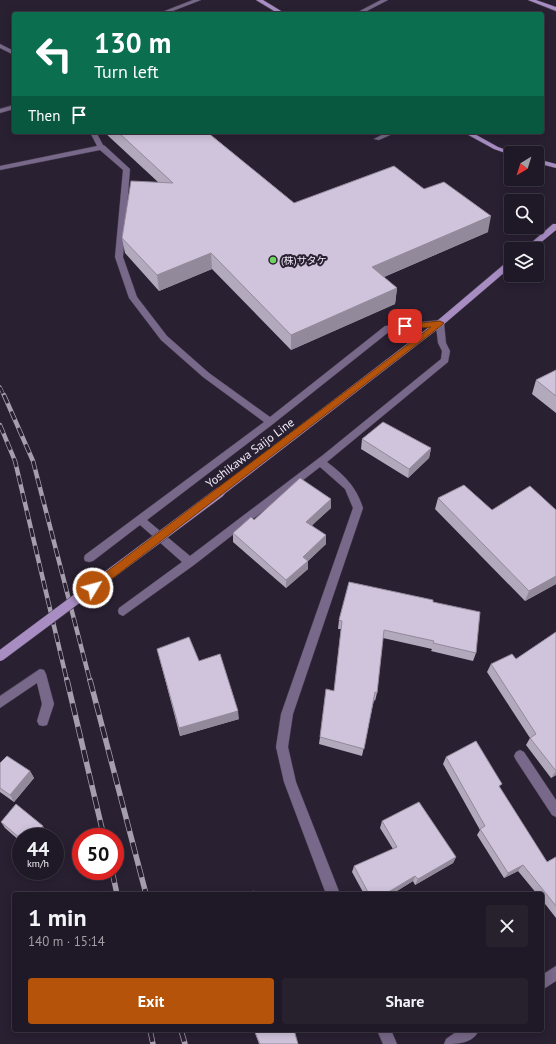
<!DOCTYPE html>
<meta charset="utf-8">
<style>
body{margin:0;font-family:"PT Sans","Noto Sans JP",sans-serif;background:#27212e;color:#f1f3f6;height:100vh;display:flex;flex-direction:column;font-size:15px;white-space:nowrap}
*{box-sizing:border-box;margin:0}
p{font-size:13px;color:#a1a0a7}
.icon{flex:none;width:22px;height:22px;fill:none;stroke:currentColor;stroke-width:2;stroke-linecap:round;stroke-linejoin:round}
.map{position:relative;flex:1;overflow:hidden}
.panel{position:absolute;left:12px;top:892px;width:532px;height:140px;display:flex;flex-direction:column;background:#1f1826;border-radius:4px;box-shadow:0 2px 10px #0003,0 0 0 1px #3c3743}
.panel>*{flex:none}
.banner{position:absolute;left:12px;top:12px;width:532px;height:122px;border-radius:4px;box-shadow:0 2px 10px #0003,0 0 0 1px #3c3743;background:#0b6e4f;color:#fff;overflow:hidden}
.needle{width:26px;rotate:218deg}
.controls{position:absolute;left:504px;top:146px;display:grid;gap:8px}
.controls a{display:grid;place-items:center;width:40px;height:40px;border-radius:4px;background:#1f1826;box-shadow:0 2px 10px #0003,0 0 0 1px #3c3743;font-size:20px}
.speed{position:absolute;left:12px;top:828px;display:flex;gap:8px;font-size:20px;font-weight:700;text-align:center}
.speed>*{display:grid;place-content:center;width:52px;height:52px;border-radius:50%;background:#1f1826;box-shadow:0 2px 10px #0003,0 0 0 1px #3c3743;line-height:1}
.speed small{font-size:10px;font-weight:400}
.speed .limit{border:6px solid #d22;background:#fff;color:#111}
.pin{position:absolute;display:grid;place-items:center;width:34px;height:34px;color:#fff;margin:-17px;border-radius:8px;box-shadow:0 2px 6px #0006}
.me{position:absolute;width:44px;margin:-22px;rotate:53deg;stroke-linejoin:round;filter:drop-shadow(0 0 3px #0008)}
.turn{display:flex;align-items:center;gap:14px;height:84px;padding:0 16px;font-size:18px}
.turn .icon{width:52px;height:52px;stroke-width:2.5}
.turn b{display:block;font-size:28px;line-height:34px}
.then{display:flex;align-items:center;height:38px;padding:0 16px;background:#0003;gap:8px;font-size:15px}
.round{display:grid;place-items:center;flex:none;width:42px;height:42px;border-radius:4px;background:#27212e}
.summary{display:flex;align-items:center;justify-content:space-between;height:68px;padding:0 16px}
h1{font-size:24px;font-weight:600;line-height:30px}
.button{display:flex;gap:8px;margin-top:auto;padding:8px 16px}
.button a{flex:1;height:46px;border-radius:4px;background:#b45309;color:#fff;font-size:16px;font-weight:600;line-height:46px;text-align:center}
.button a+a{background:#27212e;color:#f1f3f6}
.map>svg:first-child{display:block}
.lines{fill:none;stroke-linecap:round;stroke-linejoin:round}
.lane-casing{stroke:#453d4e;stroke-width:1}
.street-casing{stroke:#453d4e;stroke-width:1}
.secondary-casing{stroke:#453d4e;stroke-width:1}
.lane{fill:#786889;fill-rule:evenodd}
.street{fill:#786889;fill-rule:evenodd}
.secondary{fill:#a88dc3;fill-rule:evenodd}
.rail-far2-casing{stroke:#a59ead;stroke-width:3.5}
.rail-far1-casing{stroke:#a59ead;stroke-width:4.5}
.rail-casing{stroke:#a59ead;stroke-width:5.5}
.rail-far2{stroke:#292032;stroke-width:2.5;stroke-dasharray:7;stroke-linecap:butt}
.rail-far1{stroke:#292032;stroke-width:3;stroke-dasharray:9;stroke-linecap:butt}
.rail{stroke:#292032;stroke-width:4;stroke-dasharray:12;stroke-linecap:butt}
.secondary-bridge-casing{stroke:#453d4e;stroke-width:11;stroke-linecap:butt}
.secondary-bridge{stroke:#a88dc3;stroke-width:10}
.wall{fill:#b3a9bd}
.shaded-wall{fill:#92899a}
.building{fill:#d0c4dc;stroke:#92899a}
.route{fill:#b45309;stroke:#753606}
.poi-dot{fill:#70d35f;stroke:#292032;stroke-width:1.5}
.labels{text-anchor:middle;stroke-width:4;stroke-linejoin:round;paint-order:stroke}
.far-poi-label{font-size:10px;fill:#f3edfa;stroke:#292032;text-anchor:start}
.street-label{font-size:12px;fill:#f3edfa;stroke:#292032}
</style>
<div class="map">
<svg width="556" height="1044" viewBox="0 0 556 1044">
<rect width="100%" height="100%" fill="#292032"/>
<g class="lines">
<defs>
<path id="lane" d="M 388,132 L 397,132 L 379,140 L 374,139 Z"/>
<path id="street" d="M 193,0 L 201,0 L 165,14 L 157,14 Z
M 381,0 L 388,0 L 361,14 L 354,14 Z
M 0,44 L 14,51 L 14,55 L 0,48 Z
M 14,105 L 14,109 L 0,113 L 0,109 Z
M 90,132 L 96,132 L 103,145 L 105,146 L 130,169 L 123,257 L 137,297 L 167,336 L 209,373 L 270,417 L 385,326 L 440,320 L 444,323 L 446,343 L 450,351 L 448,362 L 327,462 C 344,475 356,486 363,508 L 293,714 L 288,747 L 296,782 L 340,894 L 326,894 L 284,782 L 276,747 L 281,714 L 353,508 L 345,489 L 320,467 L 194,565 L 123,616 L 119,614 L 118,611 L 119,608 L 182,562 L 140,525 L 93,561 L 89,562 L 85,561 L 84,558 L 85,555 L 264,422 L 203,377 L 161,340 L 129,298 L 115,257 L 123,170 L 100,150 L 0,170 L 0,166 L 97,146 ZM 436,326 L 438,343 L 442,351 L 441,359 L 323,455 L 190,556 L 147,520 L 273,424 L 390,331 Z
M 40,669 L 44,670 L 46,674 L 54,704 L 47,725 L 43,726 L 39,725 L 37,721 L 42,704 L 37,683 L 0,708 L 0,696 Z
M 520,750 L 524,752 L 556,800 L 556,817 L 552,815 L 516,760 L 514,756 L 516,752 Z
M 556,966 L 556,981 L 542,990 L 542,975 Z
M 377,1030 L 391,1030 L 397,1044 L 383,1044 Z
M 459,1030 L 479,1030 C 473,1044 457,1044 444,1044 L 446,1039 Z"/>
<path id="secondary" d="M 256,0 L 263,0 L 286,14 L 279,14 Z
M 528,0 L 536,0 L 556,7 L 556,11 Z
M 463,132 L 471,132 L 498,147 L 515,153 L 511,153 L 511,155 L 494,149 Z
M 537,159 L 556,164 L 556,168 L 537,163 Z
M 553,224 L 556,224 L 556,230 L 533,249 L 524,249 Z
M 508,261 L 511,261 L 511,267 L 443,325 L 223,495 L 217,495 L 215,492 L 217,489 L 437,321 Z"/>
</defs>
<use href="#lane" class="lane-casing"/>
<use href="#street" class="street-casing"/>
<use href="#secondary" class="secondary-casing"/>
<use href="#lane" class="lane"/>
<use href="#street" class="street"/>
<use href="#secondary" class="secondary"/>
<defs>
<path id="rail-far2" d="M 0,387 L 4,396"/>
<path id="rail-far1" d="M 4,395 L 33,461 L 90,681
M 0,425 L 15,461 L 67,681"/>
<path id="rail" d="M 67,680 L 104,837
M 90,680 L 146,894
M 112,871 L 117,894
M 150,1030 L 153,1044
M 181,1030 L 185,1044"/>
</defs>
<use href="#rail-far2" class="rail-far2-casing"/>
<use href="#rail-far1" class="rail-far1-casing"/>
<use href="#rail" class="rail-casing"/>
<use href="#rail-far2" class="rail-far2"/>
<use href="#rail-far1" class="rail-far1"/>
<use href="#rail" class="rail"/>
<defs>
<path id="secondary-bridge" d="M 0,656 L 220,492"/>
</defs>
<use href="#secondary-bridge" class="secondary-bridge-casing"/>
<use href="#secondary-bridge" class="secondary-bridge"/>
</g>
<path class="wall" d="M 104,132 L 207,132 L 294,203 L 424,189 L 488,232 L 384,277 L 397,288 L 395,304 L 291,350 L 212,269 L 159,291 L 125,253 L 122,238 L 158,182 Z
M 556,370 L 556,413 L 532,394 L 536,380 Z
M 362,439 L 431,448 L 429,458 L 408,478 L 361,449 Z
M 438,498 L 492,510 L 556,584 L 525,601 L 435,509 Z
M 331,499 L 331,508 L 312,525 L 326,544 L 308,561 L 308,569 L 286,588 L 233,542 L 233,533 L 254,520 Z
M 433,602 L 476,653 L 473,661 L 431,651 L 432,649 L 383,638 L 377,693 L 375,701 L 374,700 L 362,756 L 319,744 L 320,737 L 334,691 L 341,629 L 338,629 L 339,620 Z
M 556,632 L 556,775 L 551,778 L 526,745 L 530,738 L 487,672 L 491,664 L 516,659 Z
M 157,649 L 199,661 L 239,719 L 180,736 Z
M 446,757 L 500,788 L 547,862 L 556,857 L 556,918 L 542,900 L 542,894 L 537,894 L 518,871 L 504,878 L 477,835 L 480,830 L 443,764 Z
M 0,763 L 30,771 L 34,778 L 14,802 L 0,792 Z
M 382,821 L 456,857 L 453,863 L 415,885 L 413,881 L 392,894 L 364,894 L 352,872 L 354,866 L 393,849 L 380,828 Z
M 1,822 L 47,833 L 43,837 L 21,837 L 21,842 L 5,828 Z
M 254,1030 L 294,1030 L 298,1044 L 259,1044 Z"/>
<path class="shaded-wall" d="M 491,216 L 488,232 L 370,283 L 372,267 Z
M 211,253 L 212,269 L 159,291 L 157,275 Z
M 397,288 L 395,304 L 291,350 L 291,335 Z
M 431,448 L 429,458 L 408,478 L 409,469 Z
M 331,499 L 331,508 L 306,531 L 306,522 Z
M 326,535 L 326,544 L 308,561 L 308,569 L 286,588 L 286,580 L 303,557 Z
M 556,576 L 556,584 L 525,601 L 529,591 Z
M 238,711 L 239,719 L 180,736 L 179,728 Z
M 30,771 L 34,778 L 14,802 L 10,795 Z
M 556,771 L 556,775 L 551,778 Z
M 43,826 L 47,833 L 43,837 L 33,837 Z
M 456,857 L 453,863 L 415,885 L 418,879 Z
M 523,865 L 518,871 L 504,878 L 508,873 Z
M 415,876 L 413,881 L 392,894 L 385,894 Z"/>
<path class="building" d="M 118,132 L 207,132 L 294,203 L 394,166 L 424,189 L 444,182 L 491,216 L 372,267 L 397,288 L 291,335 L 211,253 L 157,275 L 122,238 L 131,181 L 173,183 Z
M 556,370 L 556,396 L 536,380 Z
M 383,422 L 431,448 L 409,469 L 362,439 Z
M 300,478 L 331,499 L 306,522 L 326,535 L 303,557 L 308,561 L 286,580 L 233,533 L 251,517 L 254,520 Z
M 464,485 L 492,510 L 530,486 L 556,510 L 556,576 L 529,591 L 438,498 Z
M 349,582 L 433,600 L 433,602 L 480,612 L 476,653 L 433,643 L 434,641 L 384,630 L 377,693 L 375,692 L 364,749 L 320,737 L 326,689 L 334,691 L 342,621 L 339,620 Z
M 556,632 L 556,771 L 530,738 L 536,734 L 491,664 L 512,654 L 516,659 Z
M 189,637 L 199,661 L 220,654 L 238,711 L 179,728 L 157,649 Z
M 476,741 L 502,784 L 499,786 L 547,862 L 556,857 L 556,906 L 523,865 L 508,873 L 480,829 L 485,826 L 446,757 Z
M 7,756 L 30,771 L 10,795 L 0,788 L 0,763 Z
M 419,802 L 456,857 L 418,879 L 415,876 L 385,894 L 369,894 L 354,866 L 397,847 L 382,821 Z
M 16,804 L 43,826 L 33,837 L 21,837 L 21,839 L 1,822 Z
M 254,891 L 255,894 L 246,894 Z
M 254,1030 L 294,1030 L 298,1044 L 260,1044 Z"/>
<path class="route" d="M 440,321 L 444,323 L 442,325 L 96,591 L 89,591 L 88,588 L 89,585 L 431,327 L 405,329 L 401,326 L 402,325 Z"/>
<circle class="poi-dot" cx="273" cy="260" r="4"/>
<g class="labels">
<g class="far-poi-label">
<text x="281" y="264">(株)サタケ</text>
</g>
<g class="street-label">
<text transform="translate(250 453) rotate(-37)" y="4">Yoshikawa Saijo Line</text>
</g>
</g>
</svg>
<div class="controls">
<a><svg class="needle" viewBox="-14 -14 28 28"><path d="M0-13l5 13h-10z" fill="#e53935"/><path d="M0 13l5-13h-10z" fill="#a1a0a7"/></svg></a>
<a><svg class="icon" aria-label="search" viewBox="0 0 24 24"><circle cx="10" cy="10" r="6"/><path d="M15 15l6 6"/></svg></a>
<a><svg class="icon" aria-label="layers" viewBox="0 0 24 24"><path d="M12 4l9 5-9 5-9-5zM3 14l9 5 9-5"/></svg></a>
</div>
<div class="speed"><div>44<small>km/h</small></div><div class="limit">50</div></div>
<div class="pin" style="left:405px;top:326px;background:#d93025"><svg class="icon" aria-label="arrive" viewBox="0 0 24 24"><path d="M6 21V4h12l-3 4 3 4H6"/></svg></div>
<svg class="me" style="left:93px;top:588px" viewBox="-20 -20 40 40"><circle r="17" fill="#b45309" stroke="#fff" stroke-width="3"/><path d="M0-11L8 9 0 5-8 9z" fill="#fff"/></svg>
<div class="banner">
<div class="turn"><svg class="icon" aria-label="left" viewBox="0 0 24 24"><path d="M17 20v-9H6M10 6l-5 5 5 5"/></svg><div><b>130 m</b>Turn left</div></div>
<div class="then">Then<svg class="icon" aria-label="arrive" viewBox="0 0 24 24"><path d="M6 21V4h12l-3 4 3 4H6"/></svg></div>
</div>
<section class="panel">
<div class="summary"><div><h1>1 min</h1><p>140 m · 15:14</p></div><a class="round"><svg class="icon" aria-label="close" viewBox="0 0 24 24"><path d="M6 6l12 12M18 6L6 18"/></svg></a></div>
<div class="button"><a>Exit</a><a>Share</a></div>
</section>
</div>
